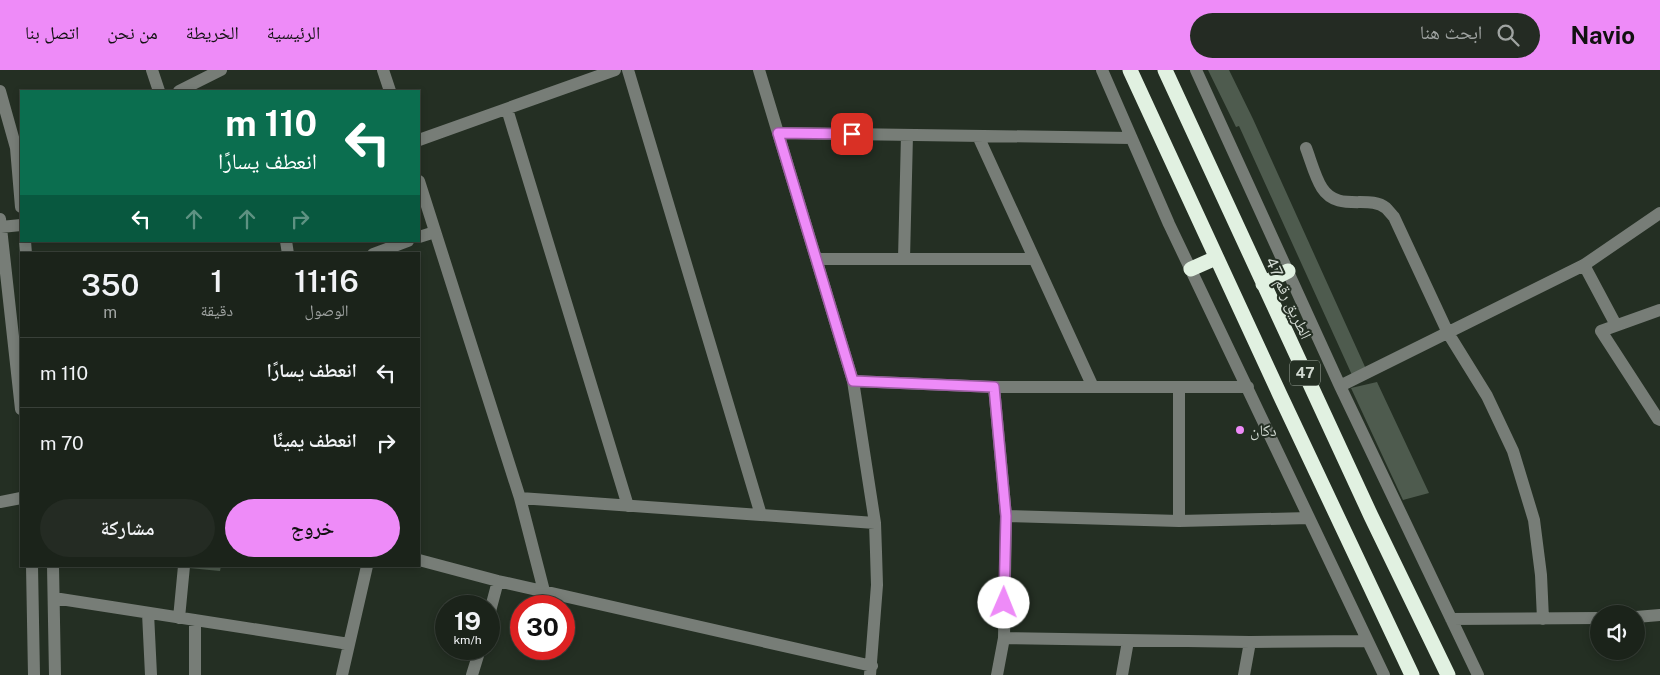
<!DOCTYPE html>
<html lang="ar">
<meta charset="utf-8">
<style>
body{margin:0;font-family:"Public Sans","Noto Naskh Arabic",sans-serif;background:#242b23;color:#f1f3f6;direction:rtl;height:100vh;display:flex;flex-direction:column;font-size:19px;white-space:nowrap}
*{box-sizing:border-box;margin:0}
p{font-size:16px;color:#a0a4a2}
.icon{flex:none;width:28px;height:28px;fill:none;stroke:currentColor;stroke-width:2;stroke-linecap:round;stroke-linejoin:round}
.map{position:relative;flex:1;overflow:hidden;direction:ltr}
.details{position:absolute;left:20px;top:182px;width:400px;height:315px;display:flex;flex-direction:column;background:#1b231a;border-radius:0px;box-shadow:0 2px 8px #0003,0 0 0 1px #394039;direction:rtl}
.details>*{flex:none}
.banner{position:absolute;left:20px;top:20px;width:400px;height:152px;border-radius:0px;box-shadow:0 2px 8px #0003,0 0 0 1px #394039;direction:rtl;background:#0b6e4f;color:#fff;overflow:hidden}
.fabs{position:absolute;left:1590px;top:535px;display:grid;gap:10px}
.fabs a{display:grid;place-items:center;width:55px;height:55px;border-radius:50%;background:#1b231a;box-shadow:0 2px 8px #0003,0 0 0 1px #394039;font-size:25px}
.speed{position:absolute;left:435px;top:525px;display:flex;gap:10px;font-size:25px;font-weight:700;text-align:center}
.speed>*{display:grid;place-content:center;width:65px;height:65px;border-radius:50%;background:#1b231a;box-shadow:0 2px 8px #0003,0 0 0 1px #394039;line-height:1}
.speed small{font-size:12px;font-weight:400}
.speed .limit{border:8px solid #d22;background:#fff;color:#111}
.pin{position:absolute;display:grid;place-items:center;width:42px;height:42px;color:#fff;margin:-21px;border-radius:10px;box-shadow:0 2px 8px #0006}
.me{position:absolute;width:55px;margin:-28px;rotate:1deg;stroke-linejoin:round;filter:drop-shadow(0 0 4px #0008)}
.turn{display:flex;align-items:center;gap:18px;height:105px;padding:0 20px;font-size:22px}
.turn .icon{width:65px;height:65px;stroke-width:2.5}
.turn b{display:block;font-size:35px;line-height:42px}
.lanes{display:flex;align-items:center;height:48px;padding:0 20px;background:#0003;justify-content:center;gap:25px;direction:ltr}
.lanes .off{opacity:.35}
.eta{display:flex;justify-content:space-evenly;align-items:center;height:85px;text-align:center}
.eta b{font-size:30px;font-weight:600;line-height:35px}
.primary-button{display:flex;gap:10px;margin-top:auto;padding:10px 20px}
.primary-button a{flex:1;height:58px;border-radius:30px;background:#ee8bf8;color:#111;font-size:20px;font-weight:600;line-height:58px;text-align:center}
.primary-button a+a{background:#242b23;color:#f1f3f6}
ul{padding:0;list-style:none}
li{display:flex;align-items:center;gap:15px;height:70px;padding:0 20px;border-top:1px solid #394039}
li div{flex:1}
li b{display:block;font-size:19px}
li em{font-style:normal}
header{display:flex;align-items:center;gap:30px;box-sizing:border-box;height:70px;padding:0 25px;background:#ee8bf8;color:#111}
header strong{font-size:24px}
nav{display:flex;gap:28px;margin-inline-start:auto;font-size:18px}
.search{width:350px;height:45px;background:#242b23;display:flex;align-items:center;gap:12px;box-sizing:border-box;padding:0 18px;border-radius:28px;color:#a0a4a2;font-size:19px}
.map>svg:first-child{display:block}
.building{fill:#4e5b4e}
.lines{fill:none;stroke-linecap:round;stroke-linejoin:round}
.minor{stroke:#777d77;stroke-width:12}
.highway{stroke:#e1f1e1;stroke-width:15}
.route-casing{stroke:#9b5aa1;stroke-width:12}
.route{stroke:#ee8bf8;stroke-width:9}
.poi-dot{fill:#ee8bf8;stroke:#242f23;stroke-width:2}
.labels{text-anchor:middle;stroke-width:4;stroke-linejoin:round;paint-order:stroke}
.shield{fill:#242f23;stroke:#9da69d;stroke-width:1}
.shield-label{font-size:15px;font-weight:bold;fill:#d1d9d1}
.street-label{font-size:16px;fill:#d1d9d1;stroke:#242f23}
.poi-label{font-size:16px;fill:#d1d9d1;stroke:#242f23;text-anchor:start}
</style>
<header>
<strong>Navio</strong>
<div class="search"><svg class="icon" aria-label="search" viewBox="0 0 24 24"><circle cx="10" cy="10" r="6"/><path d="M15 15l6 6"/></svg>ابحث هنا</div>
<nav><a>الرئيسية</a><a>الخريطة</a><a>من نحن</a><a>اتصل بنا</a></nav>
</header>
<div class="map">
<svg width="1660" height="605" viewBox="0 0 1660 605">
<rect width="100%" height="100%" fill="#242f23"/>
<path class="building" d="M 1208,0 L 1229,0 L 1253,49 L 1366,299 L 1352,305 L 1239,56 L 1236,57 Z
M 1377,312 L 1429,423 L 1403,430 L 1351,318 Z
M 189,496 L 221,496 L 220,501 L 189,498 Z"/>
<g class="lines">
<path class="minor" d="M 152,0 L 159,21
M 383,0 L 390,21
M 628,0 L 761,445
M 759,0 L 853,311 L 875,453 L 876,482 L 877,515 L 870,605
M 1102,0 L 1169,154 L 1384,605
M 1196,0 L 1340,316 L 1478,605
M 0,21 L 16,78 L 21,137
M 179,21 L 221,0
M 507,39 L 628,436
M 778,63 L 1131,68
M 978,66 L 1093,317
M 419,70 L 615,0
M 1306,78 C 1311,91 1315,107 1322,118 C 1338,143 1369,124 1386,138 C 1389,141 1392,145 1394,147 L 1448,263 L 1487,326 L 1513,381 L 1534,450 L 1541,505 L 1543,549
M 419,111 L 520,428 L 544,521
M 0,149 L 21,339
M 1,157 L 21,155
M 419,167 L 435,162
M 25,171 L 26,184
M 286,171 L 288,184
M 373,184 L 408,171
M 817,189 L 1034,189
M 904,189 L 907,65
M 1584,195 L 1616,255
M 1660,240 L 1601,261 L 1658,349 L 1660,350
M 853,311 L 994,317 L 1248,317
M 1340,316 L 1584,195 L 1660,143
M 994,317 L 1006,446 L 1004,568 L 997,605
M 1179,318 L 1179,451
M 520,428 L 875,453
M 0,432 L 21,428
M 1006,446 L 1179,451 L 1309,448
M 419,490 L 498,511 L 872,596
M 32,496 L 34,605
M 53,496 L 55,605
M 54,528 L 349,574
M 148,543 L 151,605
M 489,545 L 498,511
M 1636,547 L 1660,545
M 179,548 L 184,496
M 1451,549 L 1599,548
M 195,550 L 195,605
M 1004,568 L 1250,572 L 1367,571
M 342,605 L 367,496
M 472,605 L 480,579
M 1122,605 L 1128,571
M 1244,605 L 1250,572"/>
<path class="highway" d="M 1130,0 L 1280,325 L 1412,605
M 1165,0 L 1371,446 L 1448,605
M 1191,199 L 1216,188
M 1263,214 L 1288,201"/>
</g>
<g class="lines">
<defs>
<path id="route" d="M 852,64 L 778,63 L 853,311 L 994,317 L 1006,446 L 1004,533"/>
</defs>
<use href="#route" class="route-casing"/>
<use href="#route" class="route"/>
</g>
<circle class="poi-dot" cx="1240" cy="360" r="5"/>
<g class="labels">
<rect class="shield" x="1290" y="290.5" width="30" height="25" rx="4"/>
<g class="shield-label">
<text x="1305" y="308">47</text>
</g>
<g class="street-label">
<text transform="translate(1289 228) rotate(65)" y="6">الطريق رقم 47</text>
</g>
<g class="poi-label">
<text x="1250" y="366">دكان</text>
</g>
</g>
</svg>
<div class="fabs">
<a><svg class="icon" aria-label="sound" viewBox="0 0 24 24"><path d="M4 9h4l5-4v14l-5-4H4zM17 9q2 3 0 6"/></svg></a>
</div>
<div class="speed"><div>19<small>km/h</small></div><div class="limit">30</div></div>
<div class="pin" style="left:852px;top:64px;background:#d93025"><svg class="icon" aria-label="arrive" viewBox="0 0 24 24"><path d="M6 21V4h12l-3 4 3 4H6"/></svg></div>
<svg class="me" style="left:1004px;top:533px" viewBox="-20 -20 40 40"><circle r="19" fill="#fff"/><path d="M0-13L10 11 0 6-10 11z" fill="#ee8bf8"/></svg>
<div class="banner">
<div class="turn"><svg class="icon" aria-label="left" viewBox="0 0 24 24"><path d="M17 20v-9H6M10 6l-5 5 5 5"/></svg><div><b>110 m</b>انعطف يسارًا</div></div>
<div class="lanes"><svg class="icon" aria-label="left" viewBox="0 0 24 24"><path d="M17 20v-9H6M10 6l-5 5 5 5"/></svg><svg class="icon off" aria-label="ahead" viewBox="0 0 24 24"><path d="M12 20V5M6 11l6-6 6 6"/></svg><svg class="icon off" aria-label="ahead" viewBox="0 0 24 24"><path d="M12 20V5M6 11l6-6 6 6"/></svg><svg class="icon off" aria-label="right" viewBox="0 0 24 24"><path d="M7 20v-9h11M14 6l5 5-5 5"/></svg></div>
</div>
<section class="details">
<div class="eta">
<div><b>11:16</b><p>الوصول</p></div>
<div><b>1</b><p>دقيقة</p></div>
<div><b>350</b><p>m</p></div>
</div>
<ul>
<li><svg class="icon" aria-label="left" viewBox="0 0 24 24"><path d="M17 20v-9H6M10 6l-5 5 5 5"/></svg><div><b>انعطف يسارًا</b></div><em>110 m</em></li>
<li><svg class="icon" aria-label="right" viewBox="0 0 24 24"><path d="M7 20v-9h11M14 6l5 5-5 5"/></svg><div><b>انعطف يمينًا</b></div><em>70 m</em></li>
</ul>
<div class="primary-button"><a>خروج</a><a>مشاركة</a></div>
</section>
</div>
